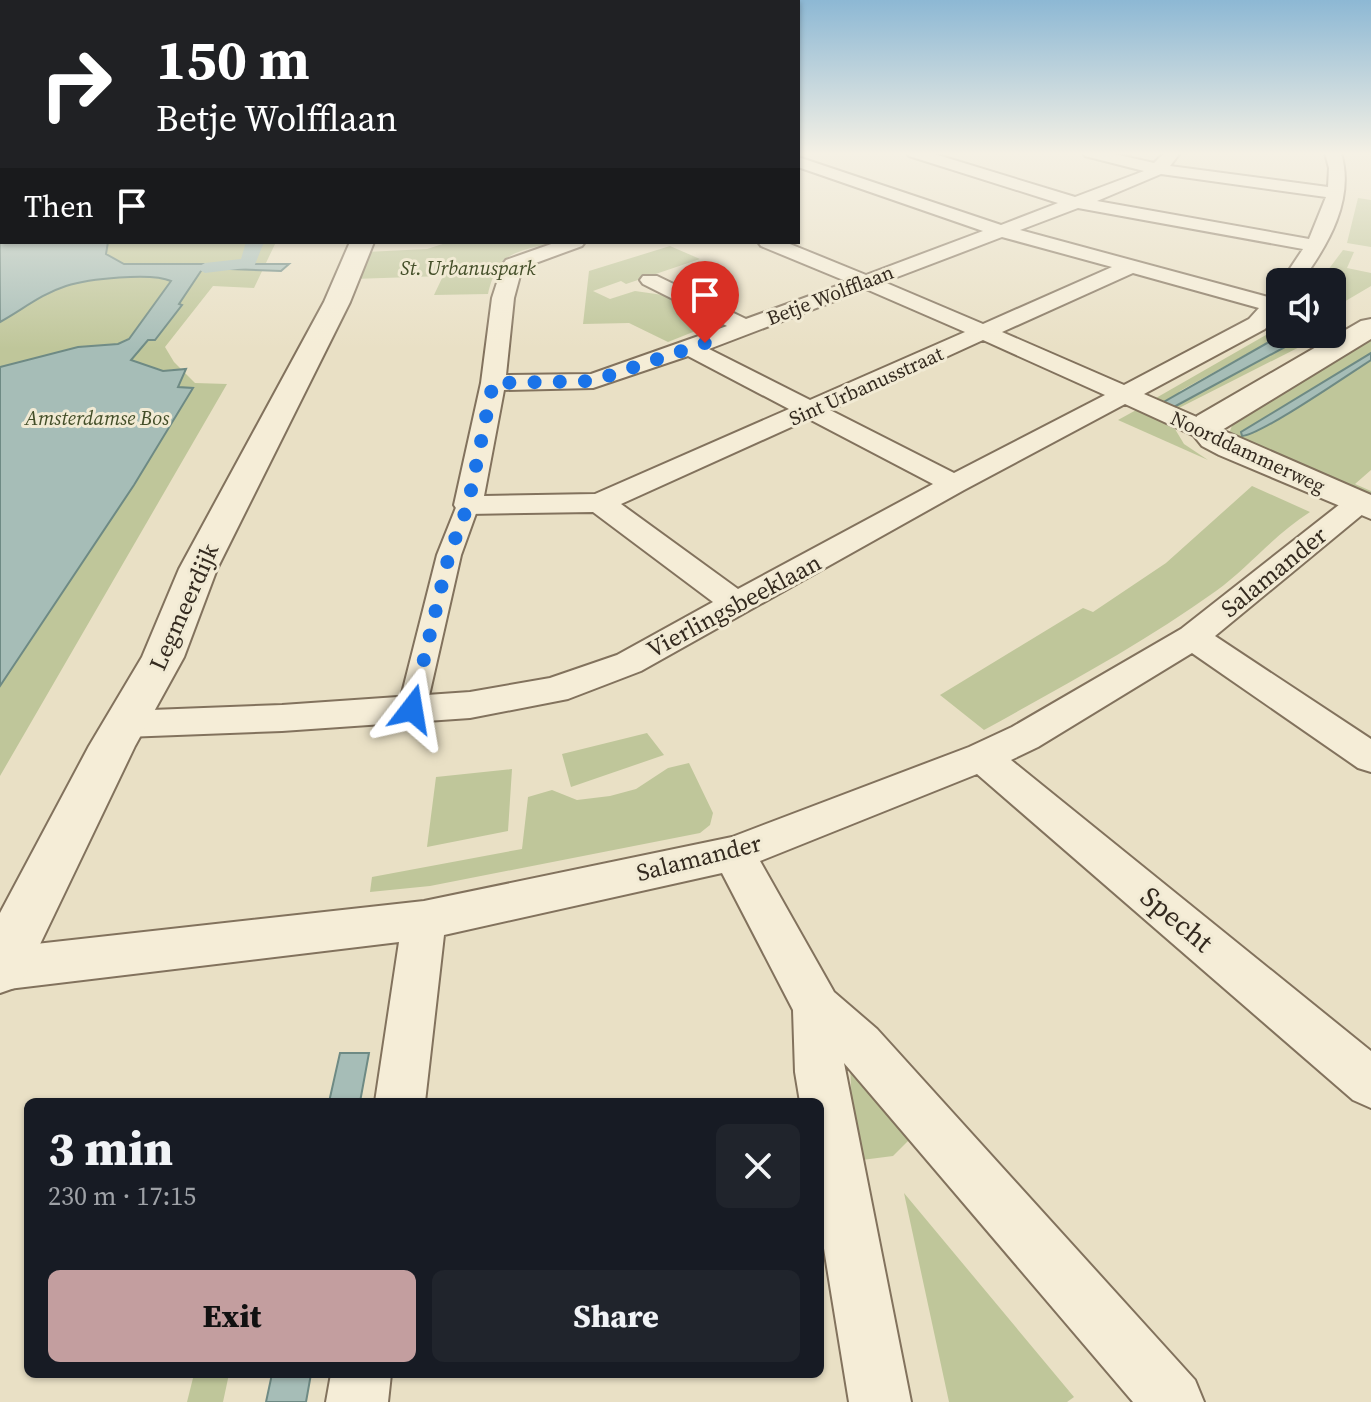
<!DOCTYPE html>
<meta charset="utf-8">
<style>
body{margin:0;font-family:"Source Serif 4",serif;background:#20242c;color:#f1f3f6;height:100vh;display:flex;flex-direction:column;font-size:30px;white-space:nowrap}
*{box-sizing:border-box;margin:0}
p{font-size:26px;color:#9ea1a6}
.icon{flex:none;width:44px;height:44px;fill:none;stroke:currentColor;stroke-width:2;stroke-linecap:round;stroke-linejoin:round}
.map{position:relative;flex:1;overflow:hidden}
.sheet{position:absolute;left:24px;top:1098px;width:800px;height:280px;display:flex;flex-direction:column;background:#171b24;border-radius:12px;box-shadow:0 2px 6px #0004}
.sheet>*{flex:none}
.guide{position:absolute;left:0px;top:0px;width:800px;height:244px;box-shadow:0 2px 6px #0004;background:#202124;color:#fff;overflow:hidden}
.buttons{position:absolute;left:1266px;top:268px;display:grid;gap:16px}
.buttons a{display:grid;place-items:center;width:80px;height:80px;border-radius:12px;background:#171b24;box-shadow:0 2px 6px #0004;font-size:40px}
.pin{position:absolute;display:grid;place-items:center;width:68px;height:68px;color:#fff;margin:-82px -34px;border-radius:50% 50% 50% 0;rotate:-45deg;box-shadow:0 0 8px #0007}
.pin .icon{rotate:45deg}
.me{position:absolute;width:88px;margin:-44px;rotate:14deg;stroke-linejoin:round;filter:drop-shadow(0 0 6px #0008)}
.turn{display:flex;align-items:center;gap:28px;height:168px;padding:0 24px;font-size:36px}
.turn .icon{width:104px;height:104px;stroke-width:2.5}
.turn b{display:block;font-size:56px;line-height:68px}
.then{display:flex;align-items:center;height:76px;padding:0 24px;background:#0003;gap:16px;font-size:30px}
.round{display:grid;place-items:center;flex:none;width:84px;height:84px;border-radius:12px;background:#20242c}
.summary{display:flex;align-items:center;justify-content:space-between;height:136px;padding:0 24px}
h1{font-size:48px;font-weight:800;line-height:60px}
.cta{display:flex;gap:16px;margin-top:auto;padding:16px 24px}
.cta a{flex:1;height:92px;border-radius:12px;background:#c39e9f;color:#111;font-size:32px;font-weight:800;line-height:92px;text-align:center}
.cta a+a{background:#20242c;color:#f1f3f6}
.map>svg:first-child{display:block}
.green{fill:#bfc69a}
.water{fill:#a6bdb7;stroke:#6e8a84;stroke-width:2}
.lines{fill:none;stroke-linecap:round;stroke-linejoin:round}
.canal{fill:#a6bdb7;fill-rule:evenodd}
.pedestrian-casing{stroke:#82725d;stroke-width:4}
.minor-casing{stroke:#82725d;stroke-width:4}
.tertiary-casing{stroke:#82725d;stroke-width:4}
.pedestrian{fill:#f5edd7;fill-rule:evenodd}
.minor{fill:#f5edd7;fill-rule:evenodd}
.tertiary{fill:#f5edd7;fill-rule:evenodd}
.route{stroke:#1a73e8;stroke-width:14;stroke-dasharray:0 25.2}
.labels{text-anchor:middle;stroke-width:6;stroke-linejoin:round;paint-order:stroke}
.far-park-label{font-size:20px;font-style:italic;fill:#434e28;stroke:#f1ead4}
.far-street-label{font-size:20px;fill:#342a1f;stroke:#f1ead4}
.street-label{font-size:24px;fill:#342a1f;stroke:#f1ead4}
.near-street-label{font-size:28px;fill:#342a1f;stroke:#f1ead4}
</style>
<div class="map">
<svg width="1371" height="1402" viewBox="0 0 1371 1402">
<rect width="100%" height="100%" fill="#e9e0c5"/>
<path class="green" d="M 0,153 L 2,242 L 276,242 L 254,288 L 213,286 L 165,347 L 174,362 L 195,383 L 227,384 L 0,776 Z
M 1358,198 L 1371,200 L 1371,247 L 1347,243 Z
M 449,242 L 553,242 C 515,253 498,251 488,294 L 434,295 L 443,276 L 353,279 L 366,252 L 427,249 Z
M 670,246 L 700,259 L 626,284 L 621,281 L 593,291 L 610,299 L 635,291 L 663,295 L 721,325 L 708,332 L 703,328 L 668,342 L 629,323 L 583,324 L 589,271 Z
M 1343,250 L 1354,252 L 1347,268 L 1371,273 L 1371,286 L 1332,309 L 1332,282 L 1319,282 Z
M 1280,327 L 1280,334 L 1283,334 L 1180,391 L 1172,407 L 1309,334 L 1325,334 L 1179,408 L 1174,410 L 1149,402 Z
M 1371,338 L 1371,353 L 1272,414 L 1262,427 L 1371,360 L 1371,470 L 1355,484 L 1371,491 L 1371,504 L 1233,437 L 1230,431 L 1233,423 Z
M 1138,409 L 1172,424 L 1184,444 L 1208,460 L 1118,420 Z
M 1252,486 L 1310,512 C 1275,534 1249,567 1216,591 C 1142,644 1063,686 984,730 L 940,695 L 1083,608 L 1093,612 L 1166,563 Z
M 647,733 L 664,755 L 571,787 L 562,754 Z
M 689,763 L 713,813 L 710,825 L 700,833 L 430,886 L 370,892 L 372,877 L 522,849 L 528,797 L 552,790 L 577,800 L 610,796 L 636,789 L 668,768 Z
M 512,769 L 508,831 L 427,847 L 436,777 Z
M 850,1062 L 911,1138 L 893,1156 L 854,1161 Z
M 904,1193 L 1074,1397 L 1067,1402 L 949,1402 Z
M 194,1374 L 229,1374 L 223,1402 L 187,1402 Z"/>
<path class="water" d="M 0,195 L 2,242 L 108,242 L 106,254 L 124,264 L 289,264 L 281,271 L 203,268 L 179,304 L 182,305 L 155,340 L 148,340 L 131,360 L 163,371 L 186,369 L 178,387 L 193,388 L 134,485 L 0,686 L 0,367 L 78,347 L 118,344 L 129,339 L 171,281 C 151,272 88,279 66,286 C 41,294 22,310 0,322 Z
M 1283,334 L 1309,334 L 1172,408 L 1162,403 Z
M 1371,353 L 1371,360 C 1349,374 1261,435 1242,436 L 1241,432 Z
M 340,1053 L 369,1053 L 360,1102 L 329,1102 Z
M 272,1374 L 311,1374 L 306,1402 L 266,1402 Z"/>
<g class="lines">
<path class="canal" d="M 246,242 L 264,242 L 254,267 L 205,273 L 196,268 L 205,263 L 241,259 Z"/>
<defs>
<path id="pedestrian" d="M 468,498 L 479,505 L 461,555 L 426,709 L 422,716 L 412,719 L 402,716 L 398,709 L 437,555 L 457,505 Z"/>
<path id="minor" d="M 907,153 L 931,153 L 1075,197 L 1144,171 L 1085,156 L 1083,153 L 1110,153 L 1154,163 L 1164,153 L 1180,153 L 1170,166 L 1328,187 L 1329,168 L 1325,153 L 1341,153 C 1355,200 1328,245 1301,282 L 1281,282 L 1303,249 L 1078,208 L 1020,230 L 1268,297 L 1280,290 L 1280,310 L 1265,329 L 1144,394 L 1215,425 L 1219,431 L 1215,437 L 1197,437 L 1125,404 L 964,490 L 641,671 L 568,699 L 470,718 L 282,731 L 125,737 L 112,733 L 107,724 L 112,715 L 125,711 L 282,705 L 470,692 L 550,678 L 617,655 L 713,602 L 593,512 L 468,514 L 458,511 L 454,505 L 481,383 L 492,298 L 503,264 L 506,260 L 557,242 L 585,242 L 582,246 L 522,268 L 514,298 L 506,375 L 591,374 L 727,326 L 643,284 L 640,280 L 643,276 L 657,276 L 746,319 L 848,282 L 761,246 L 758,242 L 785,242 L 866,275 L 983,231 L 798,167 L 798,157 L 1001,225 L 1058,203 L 909,156 ZM 1161,174 L 1326,197 L 1309,239 L 1097,201 ZM 1002,237 L 1112,267 L 983,324 L 884,282 ZM 1133,273 L 1259,308 L 1249,319 L 1124,385 L 1002,332 ZM 866,289 L 965,332 L 810,400 L 709,349 ZM 983,340 L 1105,395 L 954,473 L 830,410 ZM 688,356 L 789,409 L 595,494 L 484,496 L 504,390 L 593,388 ZM 809,419 L 933,484 L 738,589 L 621,504 Z
M 1359,494 L 1371,500 L 1369,509 L 1215,636 L 1371,739 L 1371,772 L 1358,768 L 1192,653 L 1038,747 L 1011,760 L 1371,1051 L 1371,1108 L 1353,1100 L 977,774 L 760,861 L 834,992 L 877,1029 L 1195,1380 L 1204,1402 L 1133,1402 L 844,1063 L 911,1402 L 849,1402 L 820,1224 L 820,1102 L 800,1102 L 795,1072 L 793,1010 L 722,873 L 444,935 L 425,1102 L 375,1102 L 399,942 L 0,990 L 0,948 L 424,901 L 732,837 L 969,747 L 1012,727 L 1181,629 L 1349,497 Z
M 331,1374 L 391,1374 L 388,1402 L 326,1402 Z"/>
<path id="tertiary" d="M 350,242 L 374,242 L 350,302 L 217,569 L 184,657 L 135,746 L 20,986 L 0,993 L 0,913 L 89,746 L 142,657 L 179,569 L 324,302 Z
M 1371,319 L 1371,339 L 1222,430 L 1371,495 L 1371,519 L 1219,455 L 1202,446 L 1190,431 L 1197,416 L 1361,321 Z"/>
</defs>
<use href="#pedestrian" class="pedestrian-casing"/>
<use href="#minor" class="minor-casing"/>
<use href="#tertiary" class="tertiary-casing"/>
<use href="#pedestrian" class="pedestrian"/>
<use href="#minor" class="minor"/>
<use href="#tertiary" class="tertiary"/>
</g>
<linearGradient id="sky" x2="0" y2="1"><stop stop-color="#8db8d4"/><stop offset="0.44" stop-color="#f5f1e5"/><stop offset="1" stop-color="#f5f1e5" stop-opacity="0"/></linearGradient>
<rect width="1371" height="349" fill="url(#sky)"/>
<g class="lines">
<path class="route" d="M 412,709 L 449,555 L 468,505 L 493,383 L 593,381 L 705,343"/>
</g>
<g class="labels">
<g class="far-park-label">
<text x="468" y="275">St. Urbanuspark</text>
<text x="97" y="425">Amsterdamse Bos</text>
</g>
<g class="far-street-label">
<text transform="translate(830 295) rotate(-21)" y="7">Betje Wolfflaan</text>
<text transform="translate(866 386) rotate(-24)" y="7">Sint Urbanusstraat</text>
<text transform="translate(1248 452) rotate(25)" y="7">Noorddammerweg</text>
</g>
<g class="street-label">
<text transform="translate(1274 572) rotate(-39)" y="8">Salamander</text>
<text transform="translate(734 606) rotate(-28)" y="8">Vierlingsbeeklaan</text>
<text transform="translate(184 607) rotate(-66)" y="8">Legmeerdijk</text>
<text transform="translate(699 858) rotate(-14)" y="8">Salamander</text>
</g>
<g class="near-street-label">
<text transform="translate(1177 919) rotate(40)" y="10">Specht</text>
</g>
</g>
</svg>
<div class="buttons">
<a><svg class="icon" aria-label="sound" viewBox="0 0 24 24"><path d="M4 9h4l5-4v14l-5-4H4zM17 9q2 3 0 6"/></svg></a>
</div>
<div class="pin" style="left:705px;top:343px;background:#d93025"><svg class="icon" aria-label="arrive" viewBox="0 0 24 24"><path d="M6 21V4h12l-3 4 3 4H6"/></svg></div>
<svg class="me" style="left:412px;top:709px" viewBox="-20 -20 40 40"><path d="M0-17L14 15 0 8-14 15z" fill="#1a73e8" stroke="#fff" stroke-width="4"/></svg>
<div class="guide">
<div class="turn"><svg class="icon" aria-label="right" viewBox="0 0 24 24"><path d="M7 20v-9h11M14 6l5 5-5 5"/></svg><div><b>150 m</b>Betje Wolfflaan</div></div>
<div class="then">Then<svg class="icon" aria-label="arrive" viewBox="0 0 24 24"><path d="M6 21V4h12l-3 4 3 4H6"/></svg></div>
</div>
<section class="sheet">
<div class="summary"><div><h1>3 min</h1><p>230 m · 17:15</p></div><a class="round"><svg class="icon" aria-label="close" viewBox="0 0 24 24"><path d="M6 6l12 12M18 6L6 18"/></svg></a></div>
<div class="cta"><a>Exit</a><a>Share</a></div>
</section>
</div>
